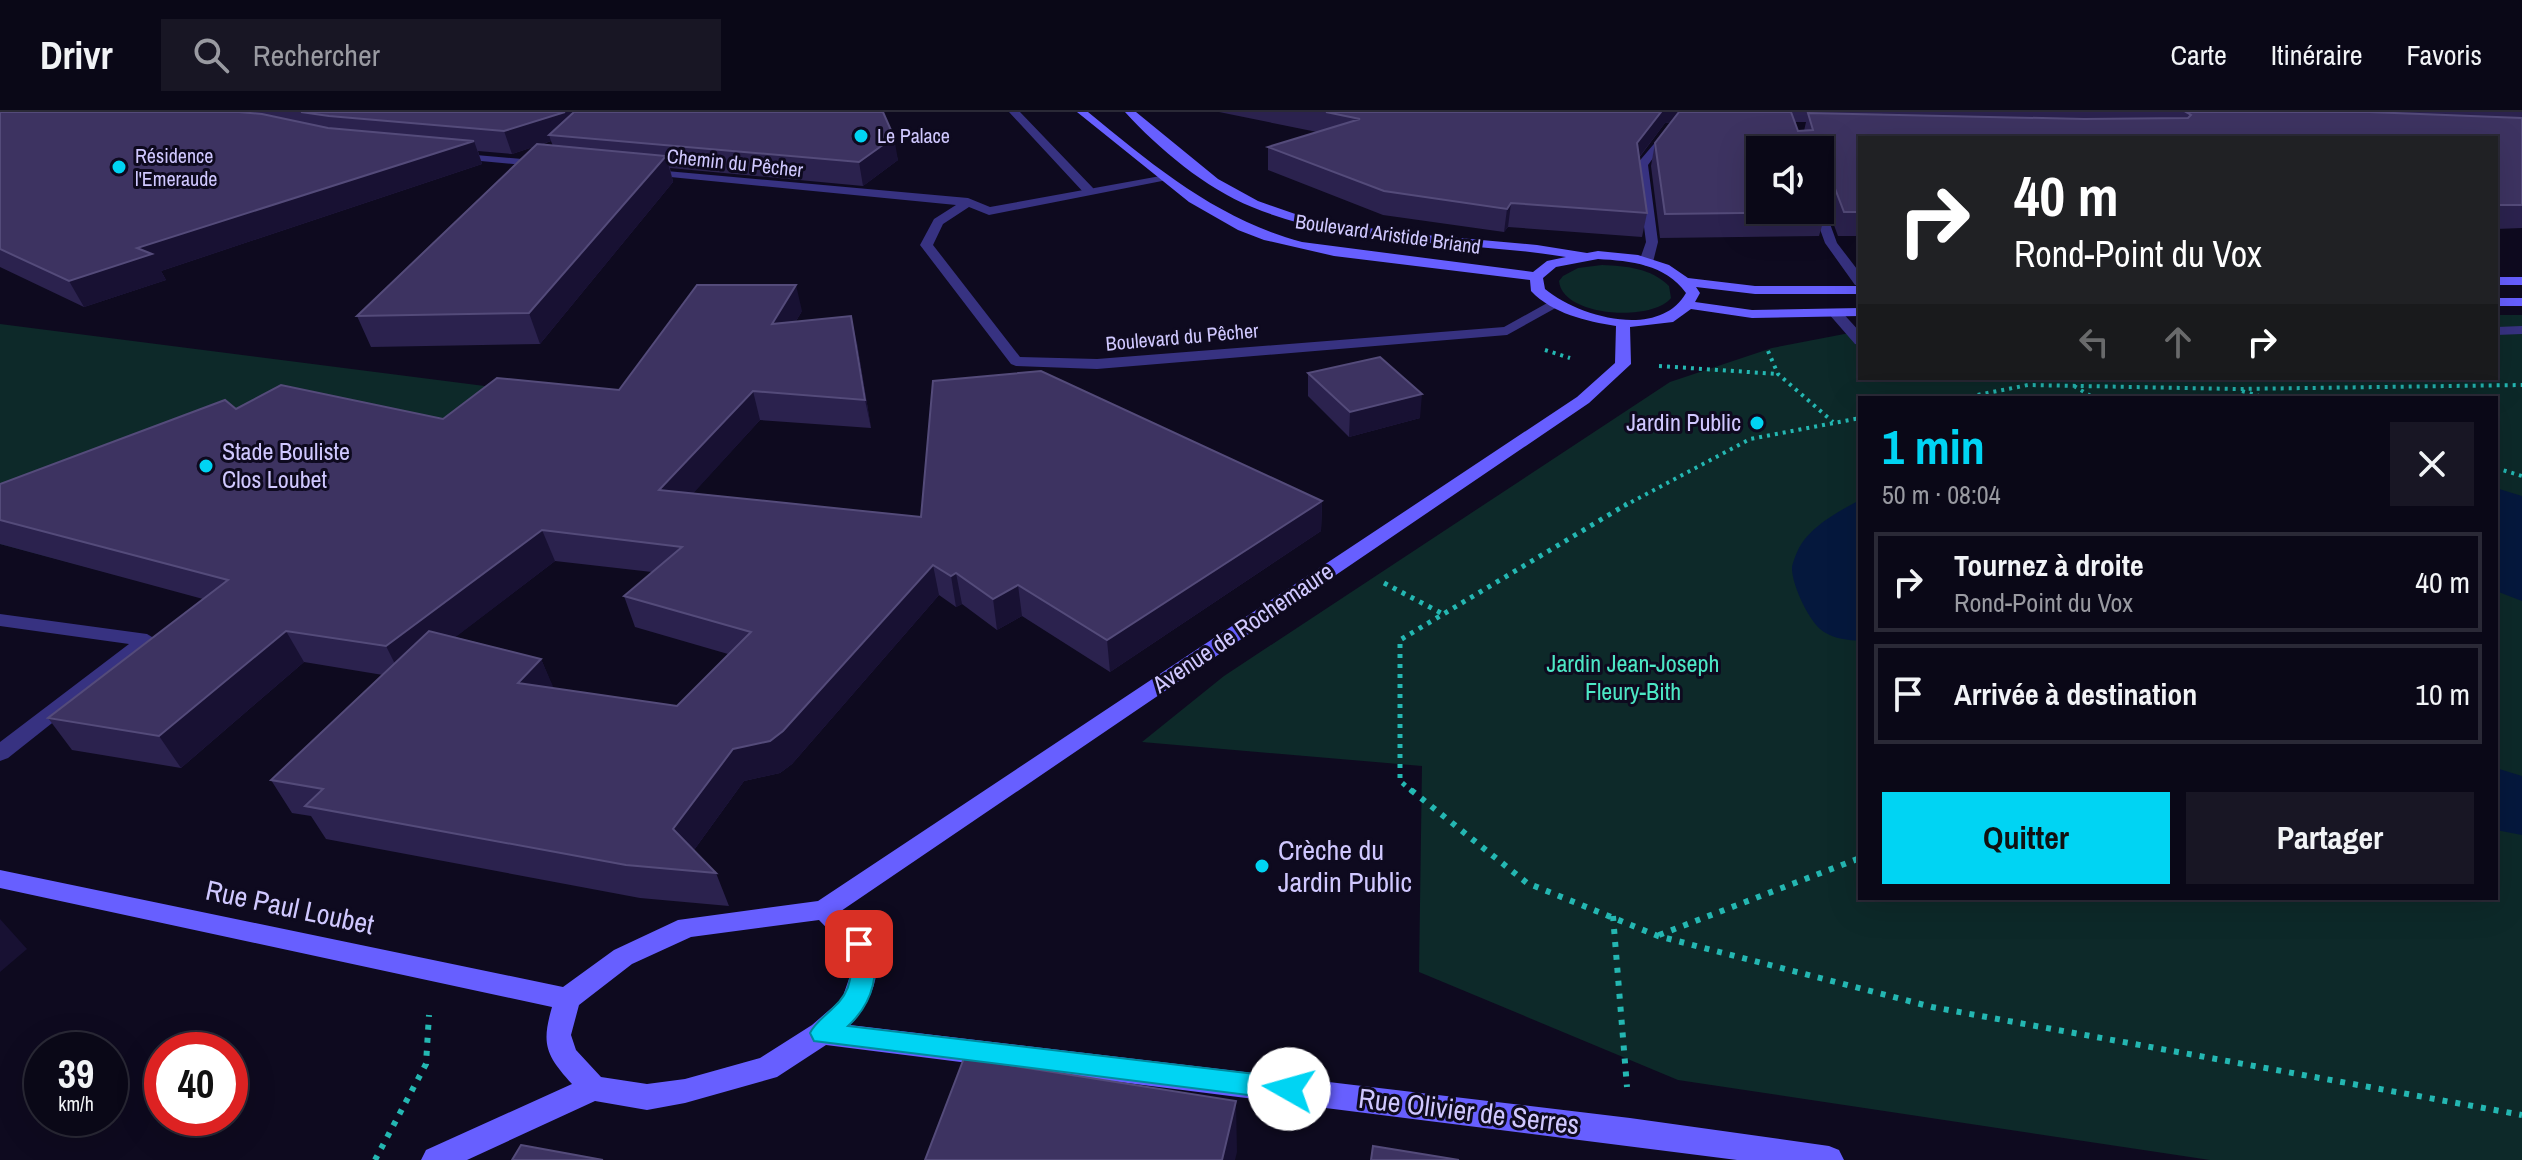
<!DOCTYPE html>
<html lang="fr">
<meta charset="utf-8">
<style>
body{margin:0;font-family:"Archivo Narrow",sans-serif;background:#181624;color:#f1f3f6;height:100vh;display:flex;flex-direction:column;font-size:30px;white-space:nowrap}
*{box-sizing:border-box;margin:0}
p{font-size:26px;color:#999aa1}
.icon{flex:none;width:44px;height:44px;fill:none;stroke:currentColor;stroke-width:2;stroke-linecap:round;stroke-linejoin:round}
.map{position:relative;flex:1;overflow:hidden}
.panel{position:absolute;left:1858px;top:284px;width:640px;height:504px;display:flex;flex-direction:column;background:#0a0817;border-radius:0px;box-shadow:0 8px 32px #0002,0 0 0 2px #2a2936}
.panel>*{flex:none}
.top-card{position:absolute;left:1858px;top:24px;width:640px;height:244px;border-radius:0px;box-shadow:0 8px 32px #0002,0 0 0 2px #2a2936;background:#202124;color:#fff;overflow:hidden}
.tools{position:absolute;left:1746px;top:24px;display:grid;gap:16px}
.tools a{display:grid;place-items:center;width:88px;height:88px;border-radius:0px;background:#0a0817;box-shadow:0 8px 32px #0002,0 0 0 2px #2a2936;font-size:40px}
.speed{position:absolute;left:24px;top:920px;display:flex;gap:16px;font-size:40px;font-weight:700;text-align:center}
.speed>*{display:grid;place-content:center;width:104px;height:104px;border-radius:50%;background:#0a0817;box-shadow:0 8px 32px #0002,0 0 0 2px #2a2936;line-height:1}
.speed small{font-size:20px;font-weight:400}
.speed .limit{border:12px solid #d22;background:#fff;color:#111}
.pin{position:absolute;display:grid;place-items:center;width:68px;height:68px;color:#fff;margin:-34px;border-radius:16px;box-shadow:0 4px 12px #0006}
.me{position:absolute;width:88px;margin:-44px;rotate:277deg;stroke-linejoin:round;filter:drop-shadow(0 0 6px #0008)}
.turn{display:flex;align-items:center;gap:28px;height:168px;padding:0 24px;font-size:36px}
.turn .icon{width:104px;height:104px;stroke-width:2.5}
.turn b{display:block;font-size:56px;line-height:68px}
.lanes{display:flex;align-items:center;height:76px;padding:0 24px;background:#0003;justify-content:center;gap:40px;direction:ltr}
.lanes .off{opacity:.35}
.round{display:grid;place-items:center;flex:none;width:84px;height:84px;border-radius:0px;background:#181624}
.head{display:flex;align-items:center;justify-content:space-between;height:136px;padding:0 24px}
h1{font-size:48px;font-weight:700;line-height:60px;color:#00d4f3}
.button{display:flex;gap:16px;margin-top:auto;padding:16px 24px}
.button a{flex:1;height:92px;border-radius:0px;background:#00d4f3;color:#111;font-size:32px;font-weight:700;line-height:92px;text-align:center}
.button a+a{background:#181624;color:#f1f3f6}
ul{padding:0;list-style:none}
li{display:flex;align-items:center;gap:24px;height:100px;margin:0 16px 12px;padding:0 8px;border:4px solid #2a2936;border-radius:0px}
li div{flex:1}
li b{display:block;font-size:30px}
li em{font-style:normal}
header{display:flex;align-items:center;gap:48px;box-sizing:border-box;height:112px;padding:0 40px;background:#0a0817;border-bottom:2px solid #2a2936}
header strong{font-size:38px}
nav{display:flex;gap:44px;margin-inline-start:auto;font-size:28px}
.search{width:560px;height:72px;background:#181624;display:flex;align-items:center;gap:20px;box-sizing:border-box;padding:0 28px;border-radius:0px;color:#999aa1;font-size:30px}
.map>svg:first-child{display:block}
.green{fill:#0d2929;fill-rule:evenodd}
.water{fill:#05183d}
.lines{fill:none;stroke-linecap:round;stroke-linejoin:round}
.path-far2{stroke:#24b7b2;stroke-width:4;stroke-dasharray:3 5;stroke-linecap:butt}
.path-far1{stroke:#24b7b2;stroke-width:5;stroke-dasharray:4 6;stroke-linecap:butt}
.path{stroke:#24b7b2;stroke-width:6;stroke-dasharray:5 8;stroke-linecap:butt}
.lane{fill:#373281;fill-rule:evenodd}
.street{fill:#373281;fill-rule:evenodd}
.secondary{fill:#675fff;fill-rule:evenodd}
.wall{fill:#2b224e;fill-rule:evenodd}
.shaded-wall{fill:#181133}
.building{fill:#3d3361;stroke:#544b7a;stroke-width:2}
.route{fill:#00d4f3;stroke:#008a9e;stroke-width:2}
.poi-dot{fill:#00d4f3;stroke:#0e0a1f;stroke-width:3}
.labels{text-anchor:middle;stroke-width:6;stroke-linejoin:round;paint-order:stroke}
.far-poi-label{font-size:20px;fill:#d0c8ff;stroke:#0e0a1f;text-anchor:start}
.far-street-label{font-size:20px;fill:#d0c8ff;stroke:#0e0a1f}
.poi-label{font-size:24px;fill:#d0c8ff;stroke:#0e0a1f;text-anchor:end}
.street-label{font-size:24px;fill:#d0c8ff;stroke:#0e0a1f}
.park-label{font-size:24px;fill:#4ce7c5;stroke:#0e0a1f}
.near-poi-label{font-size:28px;fill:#d0c8ff;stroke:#0e0a1f;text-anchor:start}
.near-street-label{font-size:28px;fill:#d0c8ff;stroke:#0e0a1f}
</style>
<header>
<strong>Drivr</strong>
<div class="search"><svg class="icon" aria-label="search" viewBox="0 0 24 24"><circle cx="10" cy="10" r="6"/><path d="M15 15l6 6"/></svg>Rechercher</div>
<nav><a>Carte</a><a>Itinéraire</a><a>Favoris</a></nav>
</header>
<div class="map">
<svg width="2522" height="1048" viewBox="0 0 2522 1048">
<rect width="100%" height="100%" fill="#0e0a1f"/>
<path class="green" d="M 1602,153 C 1626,154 1651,156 1669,174 L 1671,186 C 1652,210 1562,205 1559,169 L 1563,164 L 1578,156 Z
M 2496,203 L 2522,203 L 2522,1048 L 2210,1048 L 1678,968 L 1419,860 L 1422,654 L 1142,630 L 1224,564 L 1670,270 L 1772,236 L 1860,219 L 1860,266 L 2496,266 ZM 1860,286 L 2496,286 L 2496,786 L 1860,786 Z
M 0,212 L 508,277 L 237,495 L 0,432 Z"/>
<path class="water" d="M 2496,376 L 2522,384 L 2522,489 L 2496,479 Z
M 1860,388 L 1860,529 C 1848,528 1835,527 1824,520 C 1810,512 1791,472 1792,455 C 1793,450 1796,442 1798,438 C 1809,415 1839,399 1860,388 Z
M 2496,656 L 2522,664 L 2522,723 L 2496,718 Z"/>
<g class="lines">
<path class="path-far2" d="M 1545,238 L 1570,246
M 1768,239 L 1778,262 L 1833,310
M 1659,254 L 1778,262
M 2074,274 L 2094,286
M 2242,279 L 2266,286
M 1962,286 L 2028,273 L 2237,277 L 2522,273
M 2496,356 L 2522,364
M 1624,394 L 1750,327 L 1860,306"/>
<path class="path-far1" d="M 1384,471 L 1443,502
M 1413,680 L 1400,669 L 1400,528 L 1627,392"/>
<path class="path" d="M 1411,678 L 1527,771 L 1658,824 L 1932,895 L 2522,1003
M 1613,804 L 1627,975
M 1659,823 L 1860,746
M 375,1048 L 426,952 L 429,903"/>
<path class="lane" d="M 1009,0 L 1020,0 L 1093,76 L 1093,82 L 1085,82 Z
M 1835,197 L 1840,198 L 1860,220 L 1860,233 L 1855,232 L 1828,201 Z
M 2522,214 L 2522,222 L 2496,223 L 2496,215 Z
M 0,502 L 147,522 L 157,528 L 8,646 L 0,649 L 0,630 L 129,532 L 0,514 Z"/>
<path class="street" d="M 1670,13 L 1675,16 L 1648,53 L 1658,130 L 1653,150 L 1646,154 L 1639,150 L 1646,130 L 1636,53 Z
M 453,41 L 545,49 L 551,52 L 545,55 L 449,46 L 447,44 Z
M 644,57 L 968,86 L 990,95 L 1166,63 L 1168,65 L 1162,69 L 989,103 L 969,95 L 943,112 L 933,133 L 1020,245 L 1097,247 L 1504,215 L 1549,190 L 1561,193 L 1507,223 L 1097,257 L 1016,254 L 1011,252 L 920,133 L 934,107 L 956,93 L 640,62 L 638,60 Z
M 1820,95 L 1825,98 L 1837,131 L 1860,161 L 1860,174 L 1855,173 L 1825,131 L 1813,98 L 1820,98 Z"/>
<path class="secondary" d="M 1077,0 L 1088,0 C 1155,55 1217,107 1302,130 L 1533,160 L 1547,149 L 1566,145 C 1462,128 1351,136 1252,95 C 1205,76 1159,37 1125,0 L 1136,0 L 1218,67 L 1258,89 L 1301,104 L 1392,120 L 1537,133 L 1587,141 L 1598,139 L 1638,143 L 1669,153 L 1688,166 L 1755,174 L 1860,174 L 1860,182 L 1755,182 L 1696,175 L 1700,181 L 1695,190 L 1752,198 L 1860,196 L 1860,204 L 1752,206 L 1691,197 L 1673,210 L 1630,215 L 1631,252 L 1589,291 L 841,799 C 850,808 862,816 869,826 C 887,853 871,893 850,913 L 1630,1006 L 1829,1034 L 1839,1038 L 1844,1048 L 1737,1048 L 826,933 L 777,965 L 685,991 L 647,998 L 595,989 L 467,1048 L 421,1048 L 426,1038 L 572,972 C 546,943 541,933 552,895 L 0,776 L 0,758 L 563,875 L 614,838 L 678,808 L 818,789 L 1577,285 L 1615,251 L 1616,214 C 1586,209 1553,202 1531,179 L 1530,168 L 1334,144 L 1264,128 L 1238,118 L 1189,90 ZM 1598,147 C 1631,149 1665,152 1686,181 C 1659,228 1579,205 1545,177 L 1543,166 L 1556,155 ZM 819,808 L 847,837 L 852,858 L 842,887 L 812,913 L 760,946 L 685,967 L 647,972 L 601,965 L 576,938 L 571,923 L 579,893 L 632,852 L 691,825 Z
M 2496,165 L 2522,165 L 2522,173 L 2496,173 Z
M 2496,186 L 2522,186 L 2522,194 L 2496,194 Z"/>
</g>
<path class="wall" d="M 0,0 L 883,0 L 898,48 L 863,74 L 670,56 L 673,70 L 540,232 L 371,235 L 357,204 L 533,35 L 512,42 L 478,39 L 482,52 L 161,159 L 166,168 L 84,195 L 0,155 ZM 551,29 L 553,34 L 541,33 Z
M 1219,0 L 2522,0 L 2522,116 L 2496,117 L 2496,26 L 1860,26 L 1860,124 L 1838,124 L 1828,97 L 1823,94 L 1826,100 L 1819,124 L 1660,126 L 1651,54 L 1655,31 L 1672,10 L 1665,11 L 1639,46 L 1647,101 L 1642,125 L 1508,115 L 1504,120 L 1383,103 L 1268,58 L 1268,35 L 1317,20 ZM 1795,10 L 1806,10 L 1804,19 L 1798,19 Z
M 802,199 L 796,209 L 857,231 L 871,316 L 760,308 L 693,381 L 921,405 L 1322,389 L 1321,419 L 1110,560 L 1022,504 L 997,518 L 962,492 L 956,495 L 939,483 L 792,652 L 780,661 L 744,669 L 694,738 L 716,761 L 729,794 L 640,786 L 326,727 L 311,704 L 292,701 L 271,668 L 383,563 L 304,550 L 181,656 L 72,638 L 48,606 L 203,487 L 0,432 L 0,372 L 236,297 L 443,307 L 619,278 ZM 555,449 L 652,460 L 624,484 L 635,515 L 728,542 L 677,594 L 553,576 L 541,547 L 455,525 Z
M 1308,261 L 1420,306 L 1349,325 L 1308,284 Z"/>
<path class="shaded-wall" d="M 565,0 L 579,0 L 549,23 L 551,29 L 512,42 L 504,19 Z
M 1661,0 L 1686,0 L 1685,7 L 1665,11 L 1633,53 L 1637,31 Z
M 894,25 L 898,48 L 863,74 L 859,50 Z
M 474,29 L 482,52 L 161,159 L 166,168 L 84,195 L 69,169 L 137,136 Z
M 666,44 L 673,70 L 540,232 L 529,201 Z
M 1826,69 L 1820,90 L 1820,73 Z
M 1511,91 L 1508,115 L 1504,120 L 1507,97 Z
M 796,173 L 802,199 L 778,239 L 772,212 Z
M 851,204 L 857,231 L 871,316 L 865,288 Z
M 753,279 L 760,308 L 669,408 L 659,378 Z
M 1422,282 L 1420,306 L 1349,325 L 1350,300 Z
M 1322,389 L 1321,419 L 1110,560 L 1107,528 Z
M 542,418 L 555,449 L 402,566 L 386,534 Z
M 933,453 L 939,483 L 792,652 L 780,661 L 744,669 L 686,749 L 673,717 L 733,637 Z
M 956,461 L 962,492 L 956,495 L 951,464 Z
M 1018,473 L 1022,504 L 997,518 L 993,487 Z
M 286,519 L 304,550 L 181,656 L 159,624 Z
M 541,547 L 555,579 L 518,571 Z
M 0,807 L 27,837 L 0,860 Z
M 1236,989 L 1237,1040 L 1235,1048 L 1222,1048 Z"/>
<path class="building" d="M 0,0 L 239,0 L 262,2 L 328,16 L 474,29 L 137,136 L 152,142 L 69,169 L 0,137 Z
M 301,0 L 565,0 L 504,19 L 329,4 Z
M 574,0 L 883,0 L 894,25 L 859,50 L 549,23 Z
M 1326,0 L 1661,0 L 1637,31 L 1647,101 L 1511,91 L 1507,97 L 1384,79 L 1268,35 L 1360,7 Z
M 1679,0 L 1791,0 L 1798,19 L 1813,18 L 1808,1 L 2084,7 L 2188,6 L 2191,3 L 2186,0 L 2369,0 L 2522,6 L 2522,93 L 2496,93 L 2496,26 L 1860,26 L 1860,100 L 1844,100 L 1834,74 L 1826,69 L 1820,73 L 1820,38 L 1760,38 L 1760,98 L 1820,98 L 1820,85 L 1826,100 L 1665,102 L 1655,31 Z
M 537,32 L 666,44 L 529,201 L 357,204 Z
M 697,173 L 796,173 L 772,212 L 851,204 L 865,288 L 753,279 L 659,378 L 921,405 L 933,269 L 1041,259 L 1322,389 L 1107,528 L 1018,473 L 993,487 L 956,461 L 951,464 L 933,453 L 783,619 L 770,629 L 733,637 L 673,717 L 716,761 L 626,753 L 305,694 L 323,677 L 271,668 L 429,519 L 541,547 L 518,571 L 677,594 L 751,520 L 624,484 L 682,435 L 542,418 L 386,534 L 286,519 L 159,624 L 48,606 L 228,468 L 0,408 L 0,372 L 225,288 L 236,297 L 281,273 L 443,307 L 497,266 L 619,278 Z
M 1380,245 L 1422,282 L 1350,300 L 1308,261 Z
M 964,946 L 1236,989 L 1222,1048 L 925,1048 Z
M 521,1033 L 603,1048 L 512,1048 Z
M 1373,1034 L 1459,1048 L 1371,1048 Z"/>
<path class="route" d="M 859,823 L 867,825 C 883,857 873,891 848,914 L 1289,966 L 1298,969 L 1302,977 L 1298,985 L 1289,988 L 814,929 L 810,921 C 815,911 824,905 832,897 C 854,878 853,859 847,832 L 850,825 Z"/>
<g class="poi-dot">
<circle cx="861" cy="24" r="8"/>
<circle cx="119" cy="55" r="8"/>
<circle cx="1757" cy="311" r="8"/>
<circle cx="206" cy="354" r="8"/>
<circle cx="1262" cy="754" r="8"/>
</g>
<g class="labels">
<g class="far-poi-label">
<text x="877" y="31">Le Palace</text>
<text x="135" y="51">Résidence<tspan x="135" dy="23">l'Emeraude</tspan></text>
</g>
<g class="far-street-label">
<text transform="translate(735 51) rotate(6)" y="7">Chemin du Pêcher</text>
<text transform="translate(1388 122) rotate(8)" y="7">Boulevard Aristide Briand</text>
<text transform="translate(1182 225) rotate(-5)" y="7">Boulevard du Pêcher</text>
</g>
<g class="poi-label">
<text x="1741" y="319">Jardin Public</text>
<text x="222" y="348" text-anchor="start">Stade Bouliste<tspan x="222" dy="28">Clos Loubet</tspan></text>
</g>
<g class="street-label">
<text transform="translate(1243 516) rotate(-34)" y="8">Avenue de Rochemaure</text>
</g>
<g class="park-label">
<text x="1633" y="560">Jardin Jean-Joseph<tspan x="1633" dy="28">Fleury-Bith</tspan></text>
</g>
<g class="near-poi-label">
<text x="1278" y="748">Crèche du<tspan x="1278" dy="32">Jardin Public</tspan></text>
</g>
<g class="near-street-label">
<text transform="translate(290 795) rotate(12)" y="10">Rue Paul Loubet</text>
<text transform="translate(1469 999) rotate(7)" y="10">Rue Olivier de Serres</text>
</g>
</g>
</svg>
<div class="tools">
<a><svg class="icon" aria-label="sound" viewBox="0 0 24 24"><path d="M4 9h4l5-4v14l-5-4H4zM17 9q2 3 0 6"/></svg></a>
</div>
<div class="speed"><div>39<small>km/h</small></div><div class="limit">40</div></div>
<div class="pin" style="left:859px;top:832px;background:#d93025"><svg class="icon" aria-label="arrive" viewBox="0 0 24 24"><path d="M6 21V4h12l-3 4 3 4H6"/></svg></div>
<svg class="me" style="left:1289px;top:977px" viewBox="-20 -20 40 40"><circle r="19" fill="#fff"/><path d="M0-13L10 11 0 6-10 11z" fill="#00d4f3"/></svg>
<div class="top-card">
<div class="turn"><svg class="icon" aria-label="right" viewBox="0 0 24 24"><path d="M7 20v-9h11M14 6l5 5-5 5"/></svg><div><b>40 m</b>Rond-Point du Vox</div></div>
<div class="lanes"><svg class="icon off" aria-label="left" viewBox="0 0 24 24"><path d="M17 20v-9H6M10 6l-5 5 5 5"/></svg><svg class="icon off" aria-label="ahead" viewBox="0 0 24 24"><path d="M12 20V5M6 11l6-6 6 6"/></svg><svg class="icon" aria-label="right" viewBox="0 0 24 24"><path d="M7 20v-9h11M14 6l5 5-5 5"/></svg></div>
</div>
<section class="panel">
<div class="head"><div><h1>1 min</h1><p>50 m · 08:04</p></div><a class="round"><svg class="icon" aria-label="close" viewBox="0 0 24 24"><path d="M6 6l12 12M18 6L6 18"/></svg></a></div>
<ul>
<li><svg class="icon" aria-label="right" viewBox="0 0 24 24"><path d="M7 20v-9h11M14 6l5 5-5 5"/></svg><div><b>Tournez à droite</b><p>Rond-Point du Vox</p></div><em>40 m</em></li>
<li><svg class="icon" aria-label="arrive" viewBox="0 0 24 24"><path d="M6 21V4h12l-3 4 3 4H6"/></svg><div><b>Arrivée à destination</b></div><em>10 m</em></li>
</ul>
<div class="button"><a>Quitter</a><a>Partager</a></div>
</section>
</div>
